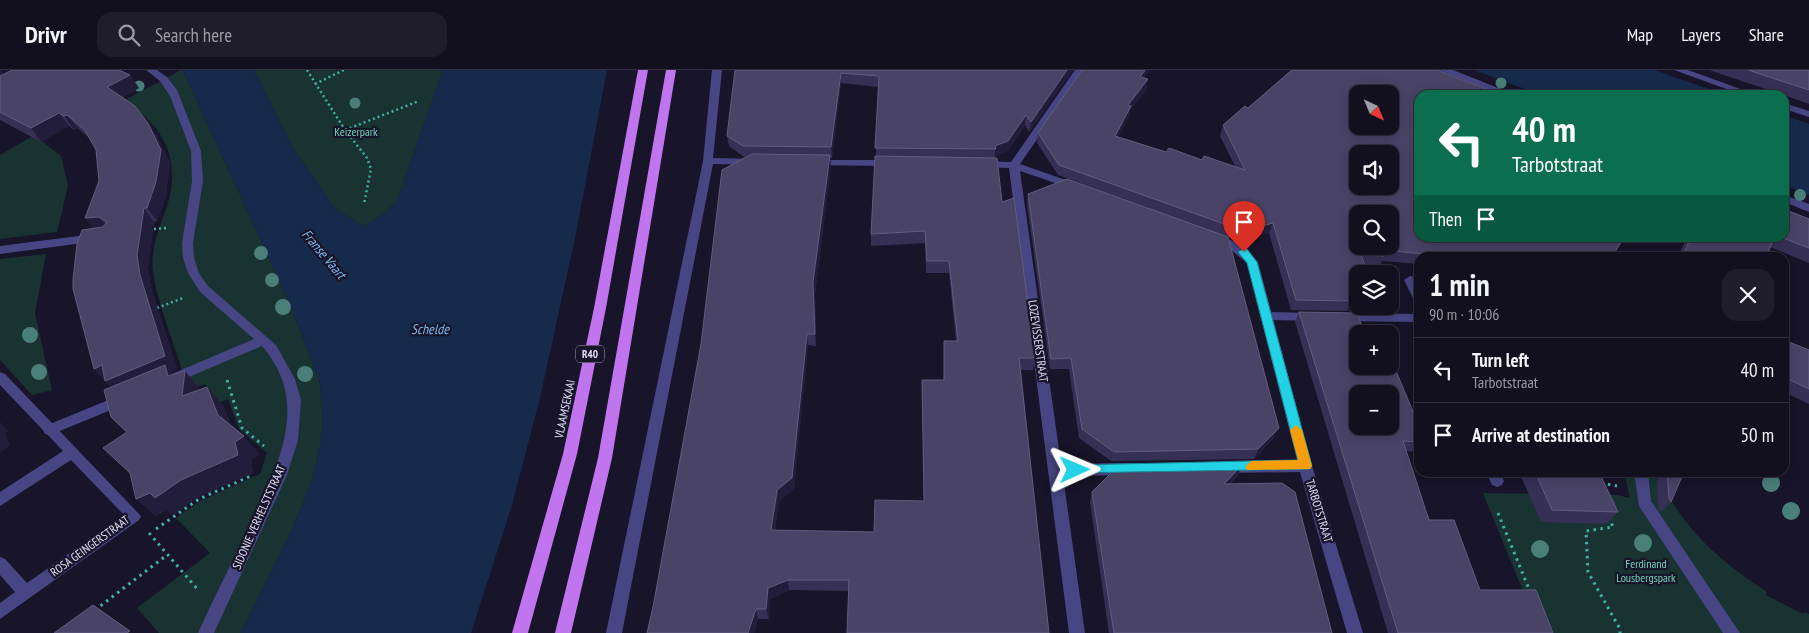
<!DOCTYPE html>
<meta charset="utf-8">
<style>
body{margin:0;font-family:"PT Sans Narrow",sans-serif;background:#1f1d2c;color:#f1f3f6;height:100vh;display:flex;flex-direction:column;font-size:19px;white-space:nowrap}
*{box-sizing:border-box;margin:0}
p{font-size:16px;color:#9c9ca4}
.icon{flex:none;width:28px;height:28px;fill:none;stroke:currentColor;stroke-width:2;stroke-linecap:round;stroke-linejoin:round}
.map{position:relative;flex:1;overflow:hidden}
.details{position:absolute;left:1414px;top:182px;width:375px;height:225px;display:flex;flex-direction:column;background:#120f1f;border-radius:15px;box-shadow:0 2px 12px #0003,0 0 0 1px #312f3d}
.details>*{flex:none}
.hud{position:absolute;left:1414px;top:20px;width:375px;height:152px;border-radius:15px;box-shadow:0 2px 12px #0003,0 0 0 1px #312f3d;background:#0b6e4f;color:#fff;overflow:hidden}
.needle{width:32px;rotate:136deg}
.fabs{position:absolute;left:1349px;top:15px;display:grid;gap:10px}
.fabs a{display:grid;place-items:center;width:50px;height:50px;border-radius:10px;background:#120f1f;box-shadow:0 2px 12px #0003,0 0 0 1px #312f3d;font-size:25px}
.pin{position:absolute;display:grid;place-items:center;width:42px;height:42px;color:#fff;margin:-51px -21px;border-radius:50% 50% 50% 0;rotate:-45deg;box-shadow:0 0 5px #0007}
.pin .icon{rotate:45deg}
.me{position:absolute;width:55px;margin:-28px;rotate:89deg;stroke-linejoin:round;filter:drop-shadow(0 0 4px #0008)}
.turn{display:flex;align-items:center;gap:18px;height:105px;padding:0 15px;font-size:22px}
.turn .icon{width:65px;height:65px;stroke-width:2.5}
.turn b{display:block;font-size:35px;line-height:42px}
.then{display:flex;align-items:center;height:48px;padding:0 15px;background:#0003;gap:10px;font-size:19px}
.round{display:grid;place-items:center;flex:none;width:52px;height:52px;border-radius:15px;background:#1f1d2c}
.overview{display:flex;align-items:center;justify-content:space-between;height:85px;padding:0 15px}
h1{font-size:30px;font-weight:700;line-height:38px}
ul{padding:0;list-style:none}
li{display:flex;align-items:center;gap:15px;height:65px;padding:0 15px;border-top:1px solid #312f3d}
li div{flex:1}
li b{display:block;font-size:19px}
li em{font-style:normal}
header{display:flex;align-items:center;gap:30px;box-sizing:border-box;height:70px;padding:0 25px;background:#120f1f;border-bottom:1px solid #312f3d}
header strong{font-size:24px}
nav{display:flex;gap:28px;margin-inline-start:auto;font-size:18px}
.search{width:350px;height:45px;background:#1f1d2c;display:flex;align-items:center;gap:12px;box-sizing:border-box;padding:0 18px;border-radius:15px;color:#9c9ca4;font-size:19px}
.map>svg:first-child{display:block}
.green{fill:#183331}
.water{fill:#162b4c}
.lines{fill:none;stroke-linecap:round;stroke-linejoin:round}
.path-far1{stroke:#40b0a8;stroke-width:2.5;stroke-dasharray:2 3;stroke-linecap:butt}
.path{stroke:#40b0a8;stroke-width:3;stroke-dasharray:2.5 4.5;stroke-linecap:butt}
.service{fill:#474583;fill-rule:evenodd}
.pedestrian{fill:#474583;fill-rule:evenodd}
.minor{fill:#474583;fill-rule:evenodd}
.primary{fill:#c074ee;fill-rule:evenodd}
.tree{fill:#4a7e79}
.wall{fill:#373055;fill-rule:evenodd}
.shaded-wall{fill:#231d3c}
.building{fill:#494366;stroke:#625c7e;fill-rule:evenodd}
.route{fill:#23d3e5;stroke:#178995}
.slow{fill:#f59e0b}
.labels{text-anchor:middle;stroke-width:4.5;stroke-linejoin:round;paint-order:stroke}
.shield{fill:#181429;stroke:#a6a3bc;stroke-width:1}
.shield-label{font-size:11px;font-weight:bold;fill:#e3e0fb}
.park-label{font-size:12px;fill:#73d4bb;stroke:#181429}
.street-label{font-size:12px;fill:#e3e0fb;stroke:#181429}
.water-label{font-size:14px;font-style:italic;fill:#7bbaef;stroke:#181429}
</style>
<header>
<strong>Drivr</strong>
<div class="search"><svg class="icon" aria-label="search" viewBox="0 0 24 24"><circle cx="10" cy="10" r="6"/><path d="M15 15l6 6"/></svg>Search here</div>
<nav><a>Map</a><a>Layers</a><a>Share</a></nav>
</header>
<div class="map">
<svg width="1809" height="563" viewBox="0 0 1809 563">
<rect width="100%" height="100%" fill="#181429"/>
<path class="green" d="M 181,0 L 183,0 L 292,239 L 320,313 L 323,347 L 321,371 L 312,411 L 292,460 L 241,563 L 159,563 L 137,538 L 210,483 L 176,448 L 200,431 L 260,404 L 267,383 L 239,359 L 228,329 L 213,335 L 205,329 L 206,314 L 188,319 C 178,283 158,237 153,202 C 150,177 160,158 167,136 C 182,90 163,53 123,31 Z
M 254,0 L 443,0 L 397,131 L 382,145 L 364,156 L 335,139 L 292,77 Z
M 33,66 L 42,71 L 61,86 L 68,116 L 57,162 L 0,169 L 0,85 Z
M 46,184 L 35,243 L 52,320 L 32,325 L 0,290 L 0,189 Z
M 1624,403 L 1657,403 C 1679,455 1720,492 1766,521 L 1766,525 L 1803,544 L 1804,542 L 1809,544 L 1809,563 L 1540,563 L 1483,423 L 1617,425 L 1630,428 Z"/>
<path class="water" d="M 183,0 L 254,0 L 292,77 L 335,139 L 364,156 L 382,145 L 397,131 L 443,0 L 607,0 L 575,168 L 540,328 L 512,435 L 471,563 L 241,563 L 292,460 L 312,411 L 321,371 L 323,347 L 320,313 L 292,239 Z
M 1474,0 L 1654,0 L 1726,25 L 1541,25 Z
M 1784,45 L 1809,54 L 1809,125 L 1784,115 Z"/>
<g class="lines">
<path class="path-far1" d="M 307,0 L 345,60 L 367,88 L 371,99 L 364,134
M 315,14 L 344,0
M 345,60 L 419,31
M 154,159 L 166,158
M 157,238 L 183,228"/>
<path class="path" d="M 227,310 L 242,358 L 264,376
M 1601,413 L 1617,416
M 1498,443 L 1531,524
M 1609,447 L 1613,457 L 1586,461 L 1588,502 L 1620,559 L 1620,563
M 156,459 L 199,429 L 253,405
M 149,463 L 199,521
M 95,540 L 167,485"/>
<path class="service" d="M 1410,206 L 1414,207 L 1419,216 L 1419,233 L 1415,232 L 1404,210 Z
M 1267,242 L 1314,243 L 1320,247 L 1314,251 L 1267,250 L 1261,246 Z
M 1341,243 L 1419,244 L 1419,252 L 1341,251 L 1335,247 Z
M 1486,402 L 1500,402 L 1504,411 L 1502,415 L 1497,417 L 1492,415 Z"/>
<path class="pedestrian" d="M 146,0 L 157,0 L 167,7 L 177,20 L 201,81 L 203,111 L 193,173 L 194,188 L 199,203 L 208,216 L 276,275 L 295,309 L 301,330 L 298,370 L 287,405 L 214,563 L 198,563 C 212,531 229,499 244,467 C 267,417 306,353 277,298 C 272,290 269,283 262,276 L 177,312 L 167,312 L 166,309 L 167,306 L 254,269 L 200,222 L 188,203 L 183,188 L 182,173 L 192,111 L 191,81 L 170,26 L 160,11 Z
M 123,324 L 128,325 L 130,329 L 128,333 L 50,365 L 45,364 L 43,360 L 45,356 Z
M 1634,402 L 1648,402 L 1651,431 L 1740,563 L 1723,563 L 1639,436 Z"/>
<path class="minor" d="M 712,0 L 722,0 L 713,88 L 755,89 L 760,92 L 755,95 L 713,94 L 622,563 L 606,563 L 703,91 Z
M 1075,0 L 1085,0 L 1020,94 L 1080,115 L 1081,117 L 1076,120 L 1020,101 L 1061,394 L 1130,393 L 1135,395 L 1137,399 L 1135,403 L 1130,405 L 1063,406 L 1085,563 L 1069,563 L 1009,98 L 983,97 L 978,94 L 983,91 L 1011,92 Z
M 1439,0 L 1453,0 L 1516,25 L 1502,25 Z
M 1674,0 L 1688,0 L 1757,25 L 1743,25 Z
M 1784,33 L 1809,41 L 1809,47 L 1784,39 Z
M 815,90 L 890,90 L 895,93 L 890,96 L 811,95 L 810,93 Z
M 1784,125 L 1809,134 L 1809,142 L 1784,132 Z
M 1215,163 L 1239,174 L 1258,192 L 1312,396 L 1363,563 L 1347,563 L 1300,402 L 1225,403 L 1220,401 L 1218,397 L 1220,393 L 1225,391 L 1297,390 L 1247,193 L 1231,180 L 1211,170 L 1209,167 L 1211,164 Z
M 94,164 L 100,168 L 98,171 L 0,184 L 0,176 Z
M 0,302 L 5,304 L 141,446 L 139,450 L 0,549 L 0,533 L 15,522 L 0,505 L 0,487 L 5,489 L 27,513 L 124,445 L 71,390 L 0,436 L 0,422 L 63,381 L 0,315 Z"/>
<path class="primary" d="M 638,0 L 648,0 L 606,238 L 577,384 L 528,563 L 512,563 L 563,384 L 594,238 Z
M 666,0 L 676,0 L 612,388 L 571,563 L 555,563 L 598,388 Z"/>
</g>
<g class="tree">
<circle cx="1501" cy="13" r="5.5"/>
<circle cx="139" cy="16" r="5.5"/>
<circle cx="355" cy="33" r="5.5"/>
<circle cx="1800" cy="125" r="6"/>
<circle cx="261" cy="183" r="7"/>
<circle cx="272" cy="210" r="7"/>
<circle cx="283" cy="237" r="8"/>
<circle cx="30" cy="265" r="8"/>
<circle cx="39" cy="302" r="8"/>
<circle cx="305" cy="304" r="8"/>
<circle cx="1771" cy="413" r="9"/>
<circle cx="1791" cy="441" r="9"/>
<circle cx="1643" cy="473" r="9"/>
<circle cx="1540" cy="479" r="9"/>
</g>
<path class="wall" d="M 0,0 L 3,4 L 124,2 L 130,5 L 139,18 L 123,27 L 157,66 L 170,93 L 166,126 L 157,151 L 154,152 L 148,198 L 151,218 L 177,299 L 171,302 L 173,304 L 185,301 L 200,320 L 223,335 L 231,355 L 244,366 L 259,384 L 251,390 L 253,403 L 198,427 L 173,445 L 168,440 L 155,446 L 127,363 L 111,347 L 111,317 L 94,299 L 94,159 L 99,111 L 96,80 L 90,69 L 78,58 L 74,60 L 69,56 L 41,72 L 0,50 Z
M 735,0 L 1073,0 L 1029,62 L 1025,55 L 1007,82 L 995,86 L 995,88 L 1002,132 L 1035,288 L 1033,300 L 1021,300 L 1049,563 L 849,521 L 789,520 L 770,529 L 769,549 L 758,549 L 754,563 L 647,563 L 748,87 L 744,87 L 729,76 L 727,66 ZM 841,13 L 878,17 L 876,86 L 871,164 L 871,176 L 925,173 L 926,203 L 949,203 L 956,271 L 944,271 L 944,310 L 922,310 L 924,431 L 874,462 L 775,460 L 779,431 L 794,419 L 808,275 L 816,276 L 815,224 L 831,97 L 830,88 L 832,88 Z
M 1082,0 L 1149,0 L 1144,8 L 1148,9 L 1146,20 L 1130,40 L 1129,46 L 1118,67 L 1166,82 L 1235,96 L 1220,66 L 1223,55 L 1248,38 L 1290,1 L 1291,0 L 1437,0 L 1611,188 L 1419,188 L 1419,194 L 1382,191 L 1379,197 L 1365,196 L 1358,204 L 1358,229 L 1352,229 L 1352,231 L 1347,241 L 1291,240 L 1269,163 L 1240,171 L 1228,167 L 1274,368 L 1254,389 L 1111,391 L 1079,368 L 1069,299 L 1050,299 L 1027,134 L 1028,124 L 1149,138 L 1058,105 L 1037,73 L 1038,63 Z
M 1709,0 L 1809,0 L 1809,34 L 1784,25 Z
M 1809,149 L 1809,193 L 1770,177 L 1766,188 L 1677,188 L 1687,168 L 1784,168 Z
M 1299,242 L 1379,300 L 1419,356 L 1419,382 L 1406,381 L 1429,450 L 1480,520 L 1553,563 L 1388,563 L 1295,252 Z
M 1784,270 L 1809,280 L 1809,334 L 1784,322 Z
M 1242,395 L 1238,405 L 1230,414 L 1332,563 L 1109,563 L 1090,432 L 1092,422 Z
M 1519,402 L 1599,402 L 1618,442 L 1606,454 L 1541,452 Z
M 1657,402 L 1684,402 L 1671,432 L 1661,442 L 1658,438 Z"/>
<path class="shaded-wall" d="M 0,0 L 8,10 L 0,15 Z
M 1067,0 L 1073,0 L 1029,62 L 1031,52 Z
M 1145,0 L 1149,0 L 1138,18 L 1140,7 Z
M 841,3 L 841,13 L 832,88 L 831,77 Z
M 130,5 L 139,18 L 117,30 L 107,17 Z
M 1148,9 L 1146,20 L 1130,40 L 1129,46 L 1113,77 L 1115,66 L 1128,35 Z
M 59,43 L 69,56 L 41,72 L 31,58 Z
M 67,45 L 78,58 L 74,60 L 64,46 Z
M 1026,45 L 1025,55 L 1007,82 L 995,86 L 995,76 Z
M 148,53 L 157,66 L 170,93 L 166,126 L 157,151 L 147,138 Z
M 830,85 L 831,97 L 815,224 L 816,276 L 815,264 L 813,212 Z
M 144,138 L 154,152 L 148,198 L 151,218 L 177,299 L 171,302 L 181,313 L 185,301 L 200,320 L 198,344 L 118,324 L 94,299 L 140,205 L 137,185 Z
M 99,147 L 110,160 L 96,162 L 85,148 Z
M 1273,153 L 1269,163 L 1240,171 L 1244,161 Z
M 807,264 L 808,275 L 794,419 L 779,431 L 773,471 L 771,460 Z
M 207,317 L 223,335 L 234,362 L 218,345 Z
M 0,352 L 9,361 L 5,363 L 10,376 L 0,382 Z
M 1279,358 L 1274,368 L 1254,389 L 1258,379 Z
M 244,366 L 259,384 L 251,390 L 253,403 L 198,427 L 173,445 L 168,440 L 155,446 L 136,429 Z
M 1242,395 L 1238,405 L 1220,423 L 1224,414 Z
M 788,510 L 789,520 L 770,529 L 769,549 L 766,539 L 768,518 Z
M 756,539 L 758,549 L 754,563 L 748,563 Z"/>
<path class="building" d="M 12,0 L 119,0 L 130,5 L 107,17 L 135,36 L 148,53 L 161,80 L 156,112 L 147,138 L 144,138 L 137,185 L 140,205 L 165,286 L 105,311 L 102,295 L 94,299 L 73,219 L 73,210 L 77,174 L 82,160 L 103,157 L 107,152 L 99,147 L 85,148 L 99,111 L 96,80 L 85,60 L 67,45 L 64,46 L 59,43 L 31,58 L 0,42 L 0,6 Z
M 735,0 L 1067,0 L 1031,52 L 1026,45 L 1008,71 L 995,76 L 996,79 L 875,78 L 879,6 L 841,3 L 831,77 L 743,76 L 727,66 Z
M 1082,0 L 1145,0 L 1140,7 L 1148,9 L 1128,35 L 1131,36 L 1115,66 L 1166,82 L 1169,78 L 1202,90 L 1204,86 L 1245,100 L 1223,55 L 1245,36 L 1248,38 L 1292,0 L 1437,0 L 1502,25 L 1419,25 L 1419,168 L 1624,168 L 1611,188 L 1466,188 L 1382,180 L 1384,186 L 1361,185 L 1368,204 L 1358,204 L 1358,219 L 1348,218 L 1352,231 L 1296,230 L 1273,153 L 1244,161 L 1059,95 L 1038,63 ZM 1358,24 L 1390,24 L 1390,56 L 1358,56 ZM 1358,84 L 1390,84 L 1390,116 L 1358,116 ZM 1358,144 L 1390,144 L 1390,176 L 1358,176 Z
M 1748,0 L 1809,0 L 1809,20 Z
M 752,84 L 830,85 L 813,212 L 815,264 L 807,264 L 792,408 L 777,420 L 771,460 L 874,462 L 875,430 L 924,431 L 922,310 L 944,310 L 944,271 L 958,271 L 949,191 L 927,191 L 925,161 L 871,164 L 875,86 L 997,88 L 1002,132 L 1014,128 L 1035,288 L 1019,288 L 1049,563 L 847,563 L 849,510 L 788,510 L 768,518 L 766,539 L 756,539 L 748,563 L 647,563 L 653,537 L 701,274 L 722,100 Z
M 1067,109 L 1228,167 L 1279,358 L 1258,379 L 1114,382 L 1082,359 L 1071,288 L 1051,289 L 1028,124 Z
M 1784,139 L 1809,149 L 1809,178 L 1783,168 L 1784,168 Z
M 1691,168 L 1774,168 L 1766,188 L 1681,188 Z
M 1299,242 L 1357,243 L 1365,264 L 1358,264 L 1358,296 L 1377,296 L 1379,300 L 1396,301 L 1419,356 L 1419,372 L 1403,371 L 1429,450 L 1454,450 L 1480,520 L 1536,520 L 1553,563 L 1398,563 ZM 1358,324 L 1390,324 L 1390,356 L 1358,356 Z
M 1784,270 L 1809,280 L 1809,319 L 1784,307 Z
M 165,295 L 168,306 L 185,301 L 182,326 L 207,317 L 218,345 L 244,366 L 235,372 L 238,385 L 181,410 L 155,428 L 150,423 L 136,429 L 130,403 L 103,378 L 127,362 L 111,347 L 104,320 Z
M 1242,395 L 1224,414 L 1282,413 L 1295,422 L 1332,563 L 1114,563 L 1092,422 L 1117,397 Z
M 1535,402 L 1599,402 L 1618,442 L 1552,440 Z
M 1667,402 L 1684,402 L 1671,432 L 1669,428 Z
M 93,535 L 130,561 L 127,563 L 54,563 Z"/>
<path class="route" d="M 1244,178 L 1247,179 L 1257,192 L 1312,396 L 1310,399 L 1070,403 L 1068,400 L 1070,396 L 1075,395 L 1298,390 L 1247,193 L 1238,182 Z"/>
<path class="slow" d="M 1296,355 L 1302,360 L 1312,396 L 1310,399 L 1247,400 L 1245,397 L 1251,391 L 1298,390 L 1290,360 Z"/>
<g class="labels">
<rect class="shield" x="576" y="275.5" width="28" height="17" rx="4"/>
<g class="shield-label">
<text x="590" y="288">R40</text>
</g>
<g class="park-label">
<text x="356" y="66">Keizerpark</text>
<text x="1646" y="498">Ferdinand<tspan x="1646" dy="14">Lousbergspark</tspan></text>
</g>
<g class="street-label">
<text transform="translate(1038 271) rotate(82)" y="4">LOZEVISSERSTRAAT</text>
<text transform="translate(565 339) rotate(-78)" y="4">VLAAMSEKAAI</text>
<text transform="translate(1319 441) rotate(73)" y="4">TARBOTSTRAAT</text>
<text transform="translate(259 447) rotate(-66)" y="4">SIDONIE VERHELSTSTRAAT</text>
<text transform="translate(90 476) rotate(-36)" y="4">ROSA GEINGERSTRAAT</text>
</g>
<g class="water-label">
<text transform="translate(324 184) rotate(50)" y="5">Franse Vaart</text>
<text x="430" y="264">Schelde</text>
</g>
</g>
</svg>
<div class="fabs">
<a><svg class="needle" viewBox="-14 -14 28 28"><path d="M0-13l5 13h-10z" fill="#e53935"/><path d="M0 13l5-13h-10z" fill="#9c9ca4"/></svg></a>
<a><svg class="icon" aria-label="sound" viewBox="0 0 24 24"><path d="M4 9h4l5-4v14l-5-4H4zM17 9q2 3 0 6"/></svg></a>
<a><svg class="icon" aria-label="search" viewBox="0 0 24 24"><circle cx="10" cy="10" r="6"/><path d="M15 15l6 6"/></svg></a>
<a><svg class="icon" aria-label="layers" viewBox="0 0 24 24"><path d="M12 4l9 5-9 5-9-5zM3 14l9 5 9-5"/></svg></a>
<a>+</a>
<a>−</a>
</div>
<div class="pin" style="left:1244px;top:182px;background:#d93025"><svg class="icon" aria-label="arrive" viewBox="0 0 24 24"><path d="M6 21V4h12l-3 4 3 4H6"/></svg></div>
<svg class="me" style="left:1075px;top:400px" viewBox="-20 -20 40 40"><path d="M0-17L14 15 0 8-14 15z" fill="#23d3e5" stroke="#fff" stroke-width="4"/></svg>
<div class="hud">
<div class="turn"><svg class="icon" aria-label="left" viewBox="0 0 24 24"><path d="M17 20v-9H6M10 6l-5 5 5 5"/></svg><div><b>40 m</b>Tarbotstraat</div></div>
<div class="then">Then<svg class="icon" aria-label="arrive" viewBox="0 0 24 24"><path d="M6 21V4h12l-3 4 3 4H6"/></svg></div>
</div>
<section class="details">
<div class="overview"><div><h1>1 min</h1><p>90 m · 10:06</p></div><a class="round"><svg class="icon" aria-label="close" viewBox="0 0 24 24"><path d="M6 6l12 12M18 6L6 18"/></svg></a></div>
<ul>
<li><svg class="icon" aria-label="left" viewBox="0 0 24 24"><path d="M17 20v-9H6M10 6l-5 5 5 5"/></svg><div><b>Turn left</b><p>Tarbotstraat</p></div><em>40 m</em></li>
<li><svg class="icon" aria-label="arrive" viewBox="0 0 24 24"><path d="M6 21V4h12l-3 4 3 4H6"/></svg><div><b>Arrive at destination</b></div><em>50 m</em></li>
</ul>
</section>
</div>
